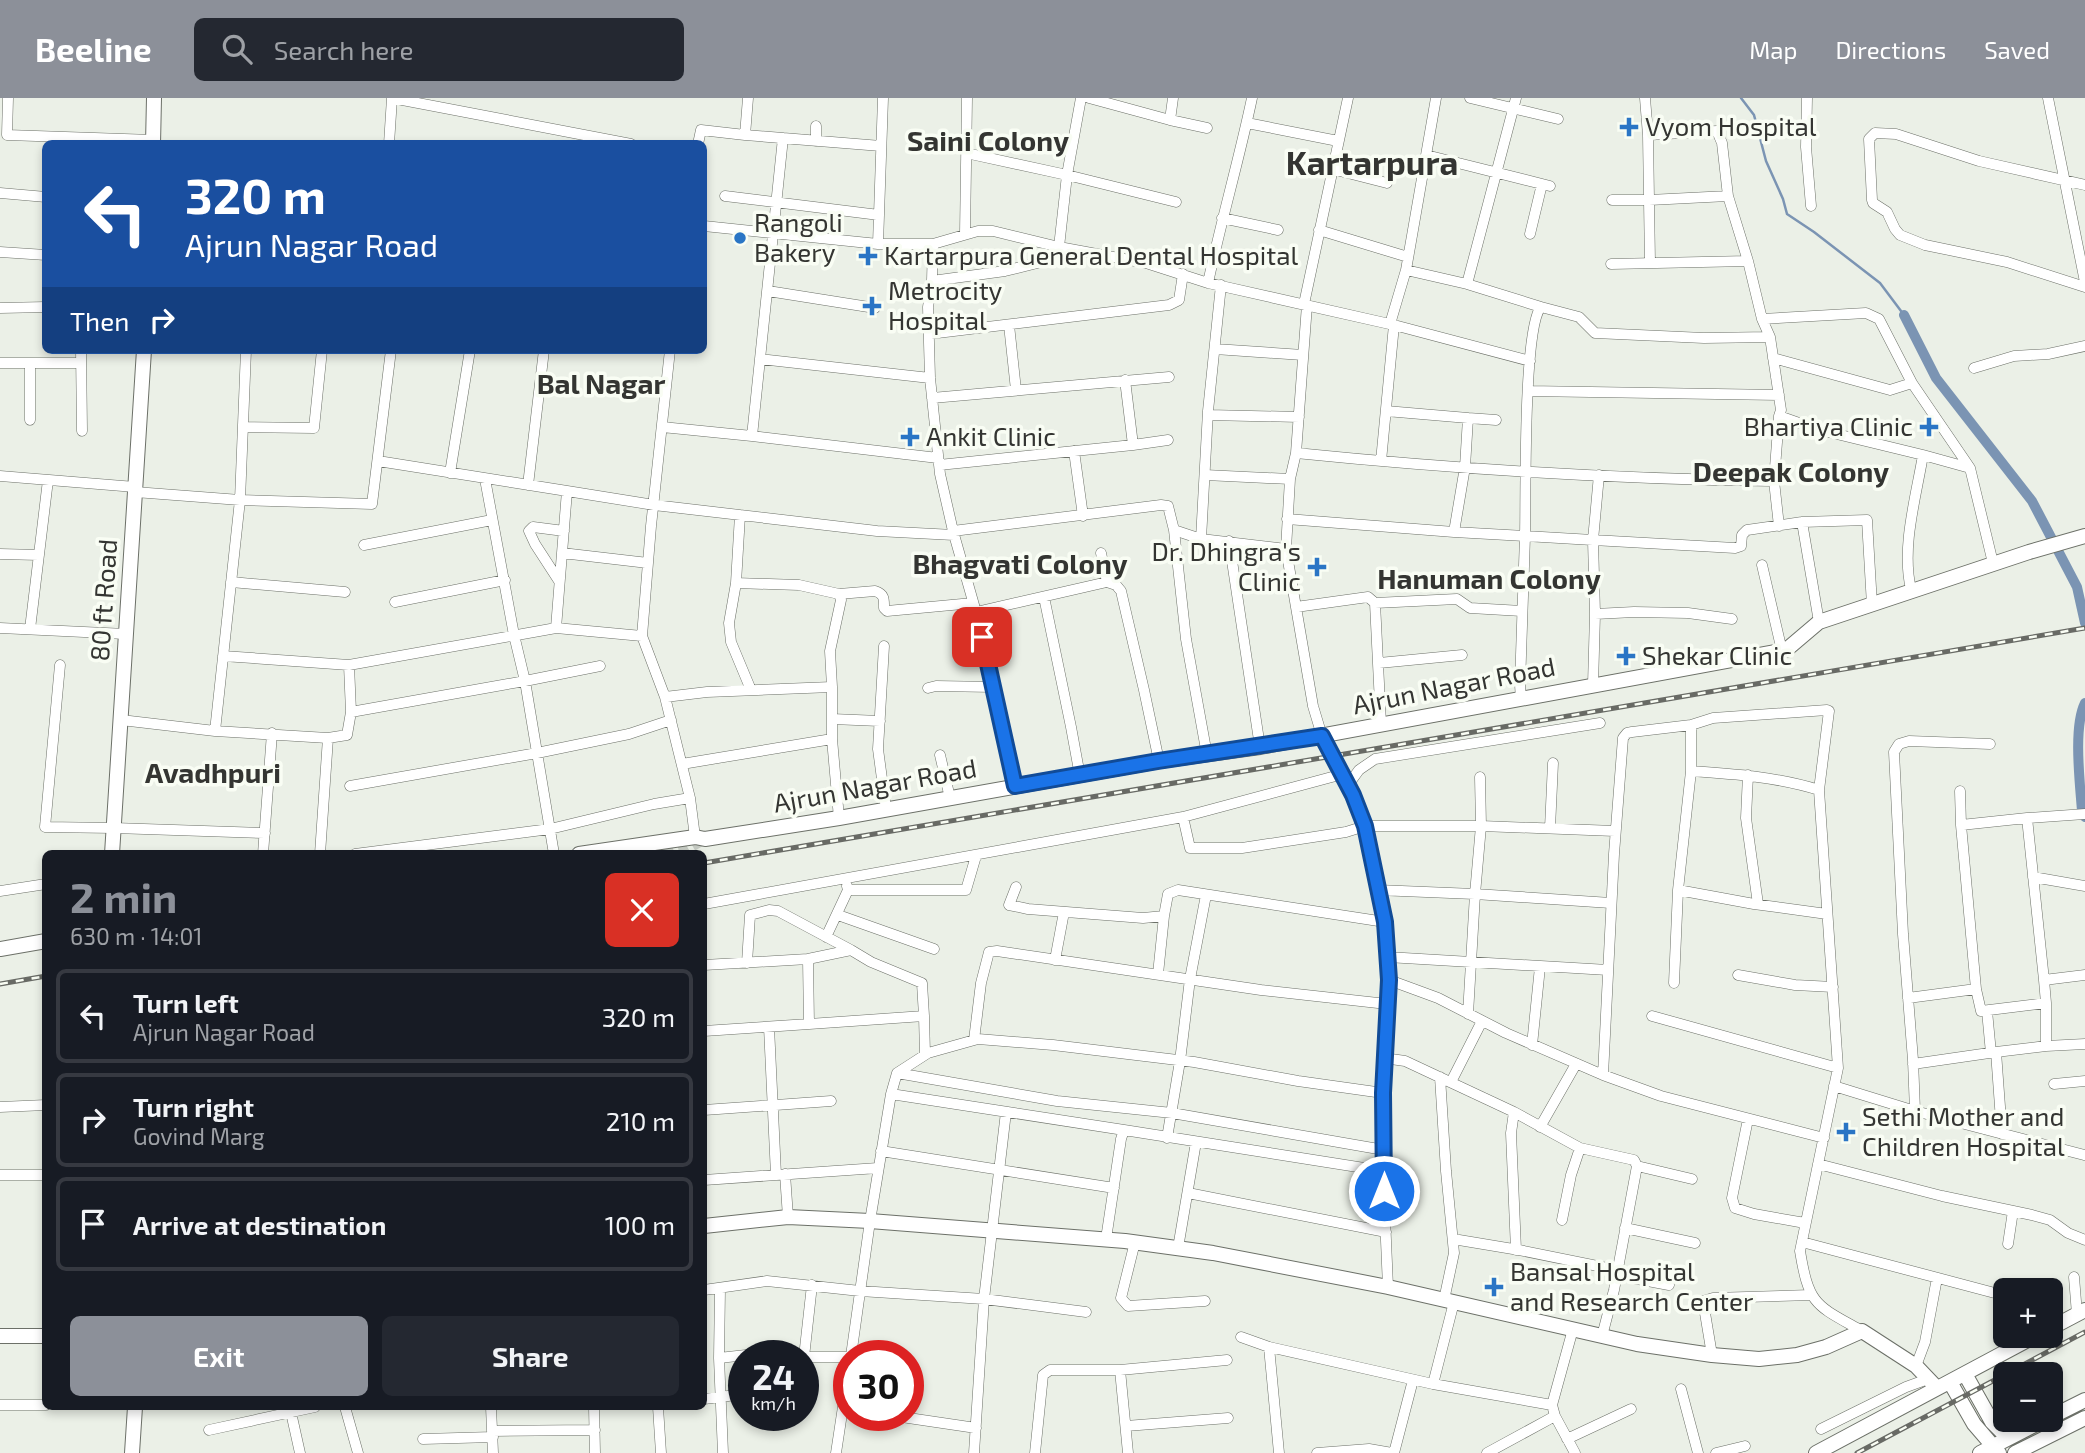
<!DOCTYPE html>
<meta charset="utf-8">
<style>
body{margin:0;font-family:"Exo 2",sans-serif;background:#242831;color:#f1f3f6;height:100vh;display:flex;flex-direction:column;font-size:26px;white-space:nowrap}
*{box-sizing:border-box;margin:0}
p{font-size:23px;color:#9ea1a6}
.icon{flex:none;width:38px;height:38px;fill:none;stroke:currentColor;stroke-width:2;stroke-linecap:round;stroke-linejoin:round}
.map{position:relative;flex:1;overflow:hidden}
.details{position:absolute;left:42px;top:752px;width:665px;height:560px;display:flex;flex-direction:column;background:#171b24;border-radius:10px;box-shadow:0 4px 10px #0003}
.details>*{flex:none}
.hud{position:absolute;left:42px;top:42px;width:665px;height:214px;border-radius:10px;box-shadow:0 4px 10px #0003;background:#1a4fa0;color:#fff;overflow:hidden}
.tools{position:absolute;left:1993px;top:1180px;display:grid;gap:14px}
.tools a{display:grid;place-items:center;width:70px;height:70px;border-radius:10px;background:#171b24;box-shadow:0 4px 10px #0003;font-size:35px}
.speed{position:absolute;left:728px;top:1242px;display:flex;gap:14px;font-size:35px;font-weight:700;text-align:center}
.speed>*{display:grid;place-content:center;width:91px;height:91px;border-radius:50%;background:#171b24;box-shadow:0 4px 10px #0003;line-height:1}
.speed small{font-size:18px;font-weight:400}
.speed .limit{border:10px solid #d22;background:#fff;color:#111}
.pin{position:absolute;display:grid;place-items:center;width:60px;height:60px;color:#fff;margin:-30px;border-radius:14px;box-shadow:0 4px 10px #0006}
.me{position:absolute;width:77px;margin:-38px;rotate:0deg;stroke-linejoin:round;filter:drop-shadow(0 0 5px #0008)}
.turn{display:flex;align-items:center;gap:24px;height:147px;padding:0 28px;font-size:32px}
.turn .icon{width:91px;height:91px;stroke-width:2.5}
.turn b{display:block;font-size:49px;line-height:60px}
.then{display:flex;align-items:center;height:66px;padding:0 28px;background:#0003;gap:14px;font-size:26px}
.round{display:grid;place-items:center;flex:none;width:74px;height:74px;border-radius:10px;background:#242831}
.head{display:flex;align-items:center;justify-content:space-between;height:119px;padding:0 28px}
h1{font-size:42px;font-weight:700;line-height:52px;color:#8c9099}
.action{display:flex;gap:14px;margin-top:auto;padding:14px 28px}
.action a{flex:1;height:80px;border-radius:10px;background:#8c9099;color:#fff;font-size:28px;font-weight:700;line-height:80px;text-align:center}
.action a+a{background:#242831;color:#f1f3f6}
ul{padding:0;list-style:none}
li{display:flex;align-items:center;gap:21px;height:94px;margin:0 14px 10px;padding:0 14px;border:4px solid #363941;border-radius:10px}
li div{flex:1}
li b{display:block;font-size:26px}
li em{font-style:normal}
header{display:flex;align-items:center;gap:42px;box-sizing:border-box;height:98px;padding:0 35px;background:#8c9099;color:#fff}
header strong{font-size:33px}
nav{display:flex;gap:38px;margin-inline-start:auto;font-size:24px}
.search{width:490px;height:63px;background:#242831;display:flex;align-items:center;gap:18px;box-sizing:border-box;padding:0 24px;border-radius:10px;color:#9ea1a6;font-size:26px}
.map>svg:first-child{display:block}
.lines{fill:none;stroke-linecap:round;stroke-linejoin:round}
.stream{stroke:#7b94b3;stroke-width:2.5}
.canal{stroke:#7b94b3;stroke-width:10}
.street-tunnel{stroke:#c6cbc3;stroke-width:10;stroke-dasharray:10 5;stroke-linecap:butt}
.street-casing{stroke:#6c7068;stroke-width:11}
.secondary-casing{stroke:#6c7068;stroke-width:16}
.street{stroke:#fff;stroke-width:10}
.secondary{stroke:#fff;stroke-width:14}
.rail-casing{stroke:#686a65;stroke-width:5}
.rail{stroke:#f9fdf4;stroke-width:2.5;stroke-dasharray:8;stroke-linecap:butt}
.route-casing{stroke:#114b97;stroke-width:18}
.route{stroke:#1a73e8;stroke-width:12}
.poi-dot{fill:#2a75c5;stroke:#f9fdf4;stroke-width:2.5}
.labels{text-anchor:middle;stroke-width:7;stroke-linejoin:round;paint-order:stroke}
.poi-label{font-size:26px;fill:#343532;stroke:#f9fdf4;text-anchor:start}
.street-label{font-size:26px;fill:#343532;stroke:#f9fdf4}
.neighbourhood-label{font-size:28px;font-weight:bold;fill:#343532;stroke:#f9fdf4}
.district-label{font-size:33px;font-weight:bold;fill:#343532;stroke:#f9fdf4}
</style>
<header>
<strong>Beeline</strong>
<div class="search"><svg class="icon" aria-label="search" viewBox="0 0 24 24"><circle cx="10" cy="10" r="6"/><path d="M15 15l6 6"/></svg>Search here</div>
<nav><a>Map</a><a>Directions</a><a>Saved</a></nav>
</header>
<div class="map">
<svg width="2085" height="1355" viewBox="0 0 2085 1355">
<rect width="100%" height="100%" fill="#ebf0e7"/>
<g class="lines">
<path class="stream" d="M 1741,0 L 1754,17 L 1766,63 L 1783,101 L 1787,116 L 1814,134 L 1880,185 L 1904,217"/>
<path class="canal" d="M 1904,217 L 1936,280 L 2032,403 L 2077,489 L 2085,525
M 2085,605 C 2073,629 2080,685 2082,713 L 2085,719"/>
<path class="street-tunnel" d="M 664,756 L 686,752 L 705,741"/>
<defs>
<path id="street" d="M 8,0 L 7,37 L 153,42
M 392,0 L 631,46
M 748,0 L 745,37 L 881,48
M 1089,0 L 1170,22 L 1173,0
M 1470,0 L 1558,21
M 1645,0 L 1648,37 L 1649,102 L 1728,98 L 1748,163 L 1762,221 L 1770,239 L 1781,312 L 1779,318
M 1807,0 L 1806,49 L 1811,108
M 2048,0 L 2085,184
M 1170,22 L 1207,30
M 1247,25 L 1338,43
M 1648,37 L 1717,33 L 1722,45 L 1728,98
M 783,40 L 760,261 L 930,280
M 816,43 L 816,28
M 389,46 L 392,0
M 698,46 L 701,32 L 745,37
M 966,55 L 1067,77 L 1176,104
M 1426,57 L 1550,88
M 1332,71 L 1387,85
M 2085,87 L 1979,63 L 1896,36 L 1875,35 L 1869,41 L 1872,102 L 1873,105 L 1887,114 L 1895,131 L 1900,137 L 1925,147 L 2007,164 L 2085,189
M 0,95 L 46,99
M 725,98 L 879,117
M 1612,102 L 1649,102 L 1650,165
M 1222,120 L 1278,132
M 704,128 L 878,146 L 933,146 L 978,133 L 993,133 L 1059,149 L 1146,165 L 1208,185 L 1394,227
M 1319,132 L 1408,159
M 965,136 L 967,0
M 1530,136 L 1542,86
M 878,146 L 883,0
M 933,146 L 932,183 L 928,209 L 930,280 L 940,376 L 953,433 L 976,514 L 1015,688
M 1059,149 L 1067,77 L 1081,0
M 0,154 L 46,157
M 1611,166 L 1748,163
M 1406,172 L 1436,0
M 932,183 L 1005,173 L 1081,154
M 1208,185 C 1221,123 1239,62 1252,0
M 1467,186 L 1541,209
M 768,193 L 875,210
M 1304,206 L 1348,0
M 0,210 L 46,209
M 1762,221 L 1866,215 L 1879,221 L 1912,285 L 1970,370 L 1993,465
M 1390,226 L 1406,172 L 1467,186 L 1516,0
M 1009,227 L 1016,292
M 929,236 L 1169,207 L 1179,202 L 1183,176
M 1215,251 L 1303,257
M 81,252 L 82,333
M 670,252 L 651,428 L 642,538 L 665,599 L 690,700 L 695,739
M 1773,260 L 1890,292 L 1912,285
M 0,265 L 81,265
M 1974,270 L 2014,258 L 2048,256 L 2085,248
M 1125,282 L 1133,347 L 1168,342
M 1528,293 L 1779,297
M 932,300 L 1169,279
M 1386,313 L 1468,320 L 1465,369 L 1454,434 L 1525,438 L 1520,587 L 1521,601
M 1208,317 L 1299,319
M 1468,320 L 1496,322
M 30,322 L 30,265
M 243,329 L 314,330 L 322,252
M 662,329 L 752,338 L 760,261
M 752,338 L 938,360
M 1074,353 L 1083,418
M 1296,355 L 1307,207
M 1923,357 L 1970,370
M 378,363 L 567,393
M 1381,363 L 1394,227 L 1530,263
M 939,367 L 1133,347
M 450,375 L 470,252
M 1205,377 L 1290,381
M 1599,377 L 1593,442 L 1735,450 L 1741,448 L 1742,437 L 1747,432 L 1802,424 L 1867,422 L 1872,507
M 0,378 L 135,389
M 485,381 L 514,537 L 525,583 L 554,756
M 528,387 L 544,252
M 135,394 L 240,402 L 372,406 L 391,252
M 740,417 L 736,485 L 799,487 L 839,496 L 841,502 L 830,553 L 832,589
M 1287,421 L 1454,434
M 1802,424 L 1819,524
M 1779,428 L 1774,383 L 1779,318 L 1816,331 L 1923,357 C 1916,399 1901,450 1911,491
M 953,433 L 1161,407 L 1168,408 L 1174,432
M 1201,441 L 1208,313 L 1221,187
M 1229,443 L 1260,649
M 364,447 L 492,422
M 562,455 L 556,530 L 642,538
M 1101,455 L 1107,484
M 0,456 L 39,457
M 648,465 L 562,455 L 567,393 L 654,407 L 877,433 L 954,437
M 1762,467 L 1782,553
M 559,483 L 535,446 L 529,433 L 533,429 L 564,433
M 231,484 L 345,494
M 736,485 L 729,525 L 731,544 L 751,592
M 839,496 L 875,493 C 885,496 884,502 884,510 L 887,513 L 973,505
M 1044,499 L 1071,629 L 1080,678
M 395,504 L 505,482
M 1375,505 L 1381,626
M 1296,509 L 1368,499 L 1375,505 L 1457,501 L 1470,510 L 1522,513
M 976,514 L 1107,484 L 1116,487 L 1121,493 L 1144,592 L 1159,663
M 1595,516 L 1634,514 L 1688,515 L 1732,521
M 0,530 L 126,536
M 30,531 L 48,382
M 884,548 L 878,651 L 886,711
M 223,558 L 349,567 L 556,530
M 1379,565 L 1462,557
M 60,567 L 45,729 L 114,730 L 265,735
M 349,567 L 351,614 L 525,583 L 600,568
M 1593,587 L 1595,516 L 1593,442 L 1525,438 C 1526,402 1523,229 1541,209 L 1579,219 L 1595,235 L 1704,240 L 1770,239
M 928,590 L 936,588 L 993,589
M 665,599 L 707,594 L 832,589 L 832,641 L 839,720
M 832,621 L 880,623
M 121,622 L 215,633 L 328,640 L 320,756
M 1691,627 L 1691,673 C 1735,676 1777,679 1819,692 L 1838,970 L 1800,1153 C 1809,1208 1816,1207 1862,1233
M 215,633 L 240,402 L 246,252
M 328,640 L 347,637 L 351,614
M 940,657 L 950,700
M 1207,657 L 1186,541 L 1174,432 L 1201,441 L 1286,451
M 682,666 L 832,641
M 1691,673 L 1678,792 L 1754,806 L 1827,816
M 1748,677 L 1746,720 L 1758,806
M 1480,679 L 1481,728 L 1615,733
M 1348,687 L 1359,672 L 1375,661 L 1600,625
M 350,688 L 537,655 L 629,636 L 671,622
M 1960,693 L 1961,727
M 1183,719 L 1190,750 L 1242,750 L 1346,734 L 1365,728 L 1481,728 L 1475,796 L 1611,805
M 2027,720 L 2085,716
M 1550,730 L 1553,665
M 263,756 L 272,635
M 355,756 L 550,731 L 654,706 L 690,700
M 2033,779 L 2085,788
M 1016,789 L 1009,807 L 1028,811 L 1143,820 L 1164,818 L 1158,876
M 848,792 L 966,792 L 976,758
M 1377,792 L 1475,796 L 1468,916
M 0,793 L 46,786
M 704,806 L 1183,719 L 1343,676
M 838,817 L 934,851
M 1164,818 L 1168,796 L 1178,792 L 1385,824
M 826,839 L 848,792 L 847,788
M 1387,859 L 1608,872
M 808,861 L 851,852 L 871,864 L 922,885 L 924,918
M 1055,862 L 1064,814
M 747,865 L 750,817 L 769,812 L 778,813 L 851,852
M 704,867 L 808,861 L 809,926 L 704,933
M 1738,877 L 1795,887 L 1833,889
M 1389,882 L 1438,900 L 1506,935 L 1603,977 L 1661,998 L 1824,1040
M 1674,885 L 1678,792
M 1976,891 L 1961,727 L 2027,720 L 2044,882
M 1908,900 L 1976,891 L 1981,913 L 2046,905 L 2044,882 L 2085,877
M 2046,905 L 2046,948 L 2085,946
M 1987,913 L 1991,955
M 1652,918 L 1838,970
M 809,926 L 924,918 L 925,956
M 769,929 L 776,1077
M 974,942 L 981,885 L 989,854 L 997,853 L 1261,892 L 1387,906
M 1532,947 L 1540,869
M 1996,954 L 2046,948
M 1384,960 L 1405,963 L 1514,1014 L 1580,1050 L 1634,1062 L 1637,1068 L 1614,1192 L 1602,1238
M 1913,966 L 1996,954 L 2002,1036
M 897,975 L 1057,1003 L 1172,1015 L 1384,1052
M 1603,977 L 1614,756 L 1623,640 L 1627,635 L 1632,634 L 1691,627 L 1713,620 L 1827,612 L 1829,613 L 1819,692
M 1440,979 L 1446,1073 L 1454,1155 L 1444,1202
M 1451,984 L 1482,923
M 2054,986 L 2085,983
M 1834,988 L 1915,1013 L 1913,962 L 1903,836 L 1894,654 L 1899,646 L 1909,643 L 1990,646
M 891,996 L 1124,1032
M 0,1009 L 46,1007
M 704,1012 L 831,1003
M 1915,1013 L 2084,1057
M 1514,1014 L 1511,1035 L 1516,1152
M 1748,1021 L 1732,1100 L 1735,1110 L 1754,1116 L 1805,1125
M 1540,1029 L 1576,966
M 1167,1040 L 1180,963 L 1190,881 L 1206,797
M 881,1053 L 1114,1090
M 1818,1066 L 1942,1098 L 2032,1117 L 2050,1122 L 2068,1135 L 2085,1142
M 1637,1068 L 1692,1081
M 785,1076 L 788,1119
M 0,1077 L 46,1077
M 704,1082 L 878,1070
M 1188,1095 L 1386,1134
M 1562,1122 L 1571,1077 L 1580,1050
M 1625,1130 L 1695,1145
M 1106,1141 L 1121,1041 L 1124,1032 L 1383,1073
M 1453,1141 L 1519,1152 L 1617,1172
M 1135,1144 L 1121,1200 L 1128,1208 L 1205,1203
M 1802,1144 L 2006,1198
M 2008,1146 L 2013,1113
M 1178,1150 L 1196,1044
M 1616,1177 L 1669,1187
M 2074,1179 L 2077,1216
M 812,1187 L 804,1259 L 849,1259
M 1388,1189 L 1383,1073 L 1383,995 L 1389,882 L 1385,824 L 1365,728 L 1353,697 L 1322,638 L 1313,608 L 1286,451 L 1290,381 L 1296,355 C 1454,371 1615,381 1774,383
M 704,1192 L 767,1183 L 860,1193 L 984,1201 L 1086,1214
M 1241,1239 L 1269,1249 L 1433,1286 L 1552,1307 L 1555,1318 L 1575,1355
M 1269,1249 L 1279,1355
M 2011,1251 L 2013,1237
M 1712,1257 L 1703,1203 L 1713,1200 L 1811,1197
M 851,1258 L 870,1123 L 891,996 L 897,975 L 928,955 L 978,941 L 1053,947 L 1194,964 L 1298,983 L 1383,995
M 719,1260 L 720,1191
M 1916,1268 L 1925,1244 L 1937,1180
M 1120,1272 L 1128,1355
M 1433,1286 L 1454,1204
M 1681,1291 L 1698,1355
M 704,1301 L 744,1296
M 0,1307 L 46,1307
M 1552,1307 L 1573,1231
M 345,1309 L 358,1355
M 491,1309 L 493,1355
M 594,1309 L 595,1355
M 658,1309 L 661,1355
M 290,1310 L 300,1355
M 895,1318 L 976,1330
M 1126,1328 L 1228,1320
M 1821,1331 L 1906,1289 L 1928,1281
M 209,1332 L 315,1309
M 492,1333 L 595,1332
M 423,1341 L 493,1339
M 1567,1341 L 1631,1311
M 723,1355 L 719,1260 L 746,1257 L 797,1258
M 836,1355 L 849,1269
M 974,1355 L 984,1201 L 1006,1014
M 1035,1355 L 1043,1277 L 1050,1272 L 1120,1272 L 1227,1262
M 1317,1355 L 1369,1351 L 1392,1355
M 1394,1355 L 1413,1282
M 1487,1355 L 1555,1318
M 1716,1355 L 1745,1348"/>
<path id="secondary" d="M 153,46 L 154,0
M 112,756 L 144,252
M 579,756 L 695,739 L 705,741 L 839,720 L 1159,663 L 1260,649 L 1786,552 L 1819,524 L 2029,454 L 2085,438
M 0,851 L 46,843
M 704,1128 L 788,1119 L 870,1123 L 1125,1143 L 1213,1155 L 1388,1189 L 1637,1246 L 1712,1257 L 1759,1261 L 1797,1257 L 1826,1249 L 1862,1233 L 1916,1268 L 1937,1290
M 2051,1230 L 2085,1212
M 0,1238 L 46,1238
M 1965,1276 L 1992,1324 L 2008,1340
M 1950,1284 L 1974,1326 L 1999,1355
M 2051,1319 L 2085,1302
M 132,1355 L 135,1309
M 1816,1355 L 2037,1237
M 1980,1355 L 2046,1321
M 2015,1355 L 2085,1320"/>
</defs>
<use href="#street" class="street-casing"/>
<use href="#secondary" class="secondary-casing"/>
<use href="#street" class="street"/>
<use href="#secondary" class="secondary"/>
<defs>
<path id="rail" d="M 704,765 L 2085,530
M 0,886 L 46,878
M 2006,1276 L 2085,1234
M 1857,1355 L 2006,1276"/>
</defs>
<use href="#rail" class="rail-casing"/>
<use href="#rail" class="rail"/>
</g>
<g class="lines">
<defs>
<path id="route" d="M 982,539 L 1015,688 L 1158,663 L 1322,638 L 1353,697 L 1365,728 L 1385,824 L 1389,882 L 1383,995 L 1384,1093"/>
</defs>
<use href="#route" class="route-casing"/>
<use href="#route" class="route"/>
</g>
<g class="poi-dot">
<path d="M1625.5 18.5h7v7h7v7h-7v7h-7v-7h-7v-7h7z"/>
<circle cx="740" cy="140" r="7"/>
<path d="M864.5 147.5h7v7h7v7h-7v7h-7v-7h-7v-7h7z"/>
<path d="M868.5 197.5h7v7h7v7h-7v7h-7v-7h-7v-7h7z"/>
<path d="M1925.5 318.5h7v7h7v7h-7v7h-7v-7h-7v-7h7z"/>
<path d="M906.5 328.5h7v7h7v7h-7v7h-7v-7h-7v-7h7z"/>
<path d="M1313.5 458.5h7v7h7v7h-7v7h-7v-7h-7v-7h7z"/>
<path d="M1622.5 547.5h7v7h7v7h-7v7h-7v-7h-7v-7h7z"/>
<path d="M1842.5 1023.5h7v7h7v7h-7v7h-7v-7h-7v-7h7z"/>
<path d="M1490.5 1178.5h7v7h7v7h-7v7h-7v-7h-7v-7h7z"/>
</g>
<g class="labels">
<g class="poi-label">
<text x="1645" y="38">Vyom Hospital</text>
<text x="754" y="134">Rangoli<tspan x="754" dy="30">Bakery</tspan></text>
<text x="884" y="167">Kartarpura General Dental Hospital</text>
<text x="888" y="202">Metrocity<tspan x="888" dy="30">Hospital</tspan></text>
<text x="1913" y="338" text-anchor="end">Bhartiya Clinic</text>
<text x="926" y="348">Ankit Clinic</text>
<text x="1301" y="463" text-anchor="end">Dr. Dhingra's<tspan x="1301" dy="30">Clinic</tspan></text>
<text x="1642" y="567">Shekar Clinic</text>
<text x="1862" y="1028">Sethi Mother and<tspan x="1862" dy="30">Children Hospital</tspan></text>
<text x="1510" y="1183">Bansal Hospital<tspan x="1510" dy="30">and Research Center</tspan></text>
</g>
<g class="street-label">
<text transform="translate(104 502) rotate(-86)" y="9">80 ft Road</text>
<text transform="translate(1454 588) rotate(-11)" y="9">Ajrun Nagar Road</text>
<text transform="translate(875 688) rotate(-10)" y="9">Ajrun Nagar Road</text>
</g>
<g class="neighbourhood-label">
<text x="988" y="53">Saini Colony</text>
<text x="601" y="296">Bal Nagar</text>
<text x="1791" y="384">Deepak Colony</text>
<text x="1020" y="476">Bhagvati Colony</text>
<text x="1489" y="491">Hanuman Colony</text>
<text x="213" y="685">Avadhpuri</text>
</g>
<g class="district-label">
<text x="1372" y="77">Kartarpura</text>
</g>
</g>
</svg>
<div class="tools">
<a>+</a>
<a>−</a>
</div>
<div class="speed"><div>24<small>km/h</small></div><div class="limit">30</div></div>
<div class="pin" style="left:982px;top:539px;background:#d93025"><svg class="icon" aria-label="arrive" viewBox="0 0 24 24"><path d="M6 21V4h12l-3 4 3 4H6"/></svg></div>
<svg class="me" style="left:1384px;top:1093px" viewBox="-20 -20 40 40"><circle r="17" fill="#1a73e8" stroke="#fff" stroke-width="3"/><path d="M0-11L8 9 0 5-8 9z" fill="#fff"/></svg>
<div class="hud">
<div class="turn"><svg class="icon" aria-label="left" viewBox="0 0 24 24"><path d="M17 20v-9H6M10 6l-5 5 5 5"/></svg><div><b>320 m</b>Ajrun Nagar Road</div></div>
<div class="then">Then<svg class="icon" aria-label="right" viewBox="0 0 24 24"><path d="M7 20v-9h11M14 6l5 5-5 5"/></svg></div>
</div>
<section class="details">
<div class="head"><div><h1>2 min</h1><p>630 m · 14:01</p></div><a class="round" style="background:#d93025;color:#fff"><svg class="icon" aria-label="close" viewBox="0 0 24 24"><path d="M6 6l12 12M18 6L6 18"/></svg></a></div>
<ul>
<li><svg class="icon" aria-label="left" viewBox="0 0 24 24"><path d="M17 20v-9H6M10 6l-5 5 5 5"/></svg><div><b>Turn left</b><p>Ajrun Nagar Road</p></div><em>320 m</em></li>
<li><svg class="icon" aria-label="right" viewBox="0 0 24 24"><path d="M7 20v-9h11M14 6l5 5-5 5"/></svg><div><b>Turn right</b><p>Govind Marg</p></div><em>210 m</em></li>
<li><svg class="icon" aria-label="arrive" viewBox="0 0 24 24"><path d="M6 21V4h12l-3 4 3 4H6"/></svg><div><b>Arrive at destination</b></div><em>100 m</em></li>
</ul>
<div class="action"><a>Exit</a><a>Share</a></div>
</section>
</div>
